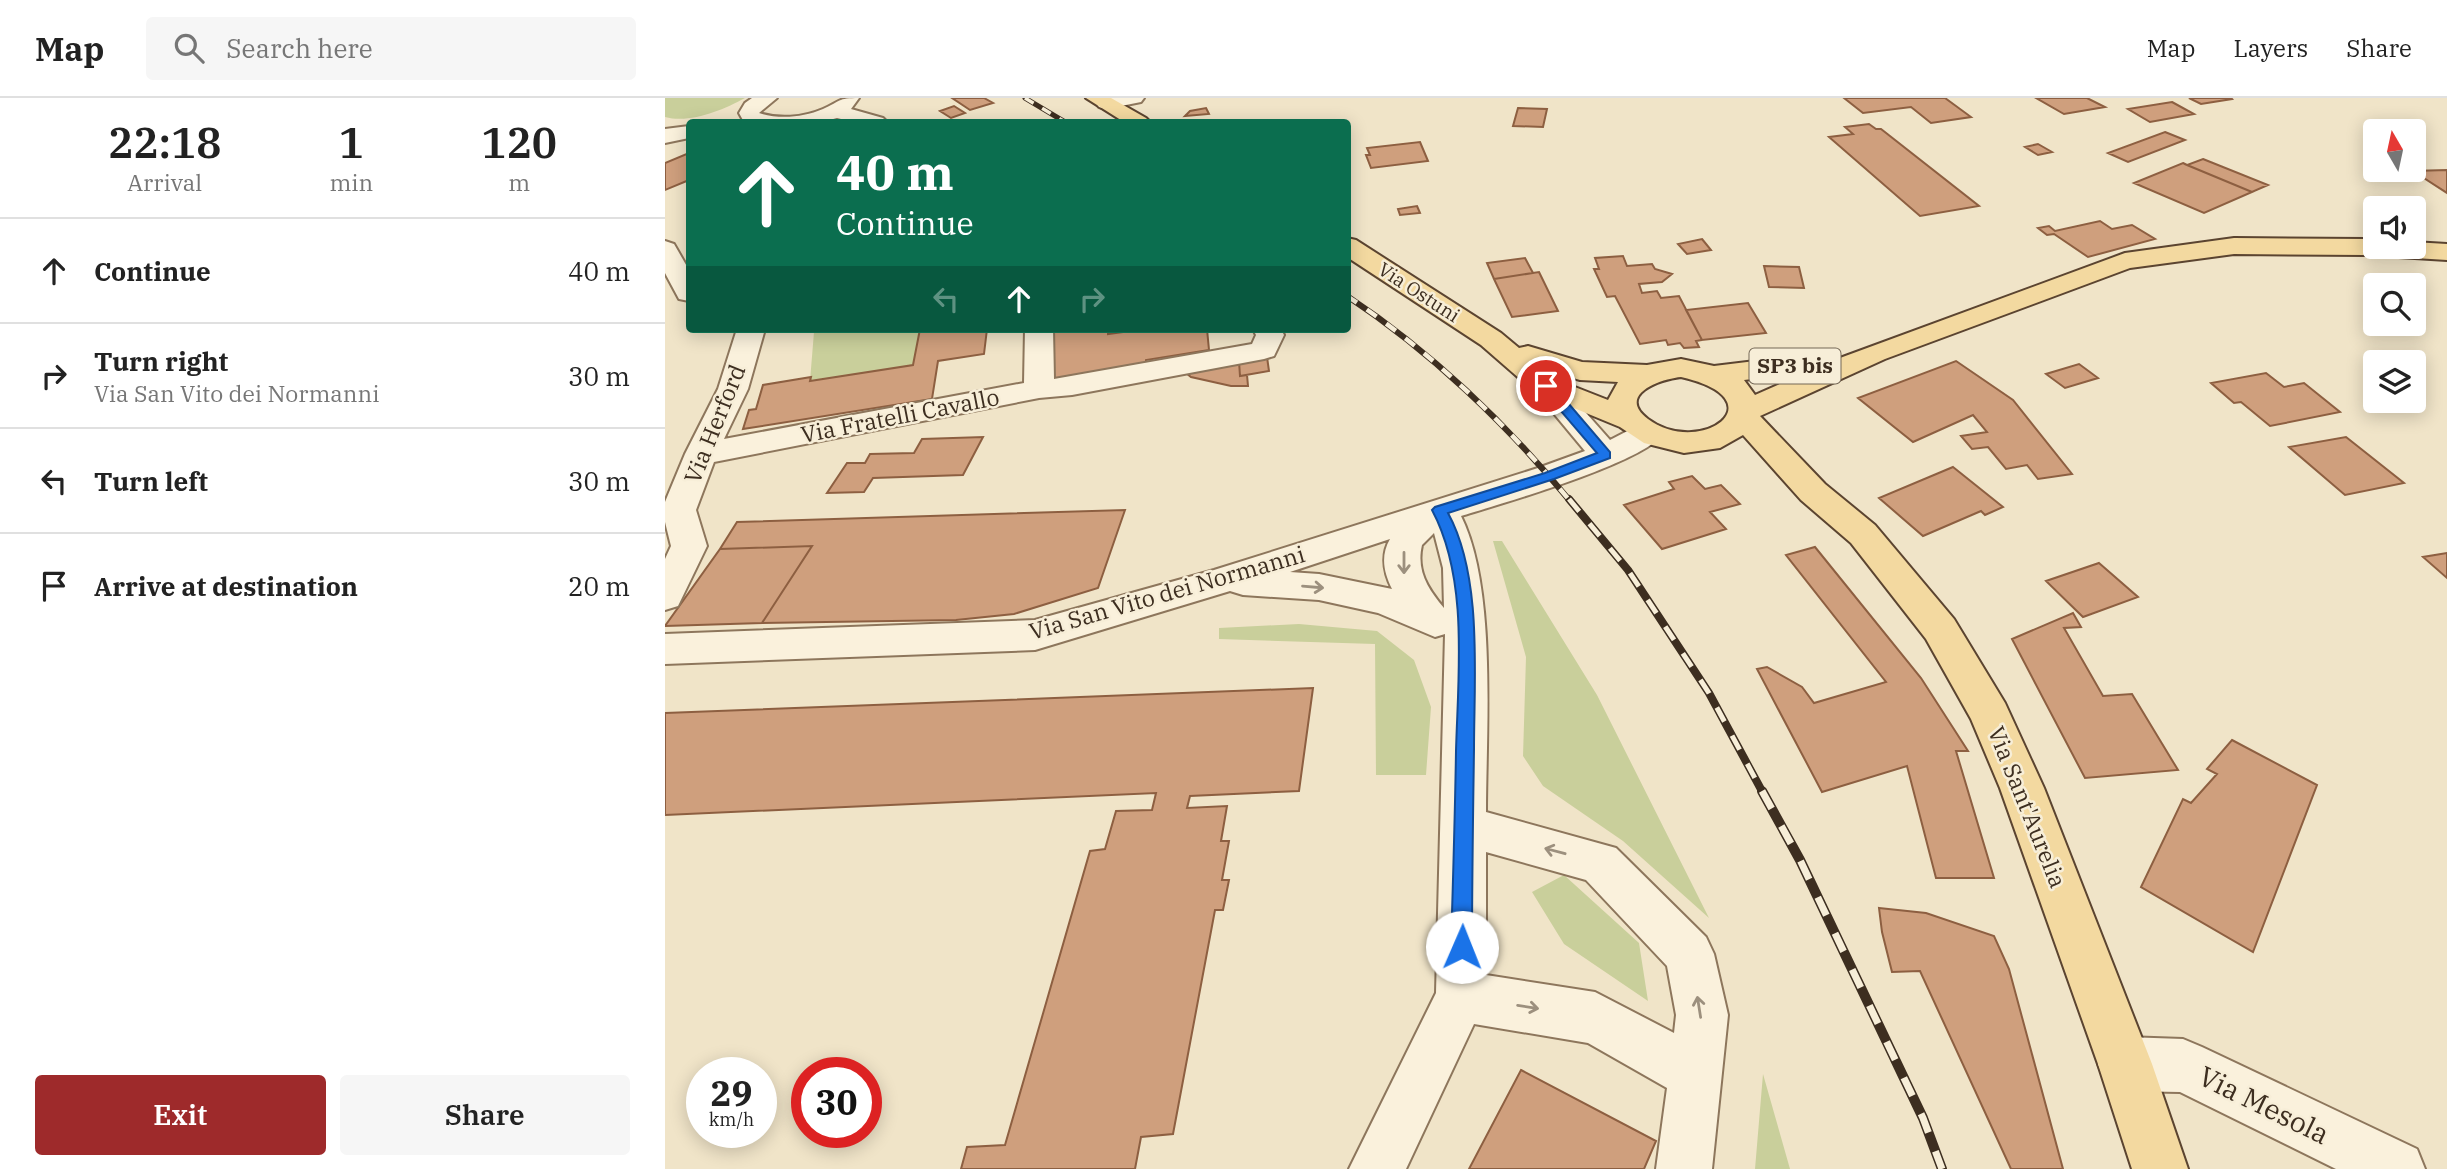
<!DOCTYPE html>
<style>
body{margin:0;font-family:"IBM Plex Serif",serif;background:#f6f6f6;color:#222;height:100vh;display:flex;flex-direction:column;font-size:26px;white-space:nowrap}
*{box-sizing:border-box;margin:0}
p{font-size:23px;color:#767676}
.icon{flex:none;width:38px;height:38px;fill:none;stroke:currentColor;stroke-width:2;stroke-linecap:round;stroke-linejoin:round}
.map{position:relative;flex:1;overflow:hidden}
.drawer{display:flex;flex-direction:column;background:#fff;width:665px}
.drawer>*{flex:none}
.top-card{position:absolute;left:21px;top:21px;width:665px;height:214px;border-radius:7px;box-shadow:0 4px 18px #0003;background:#0b6e4f;color:#fff;overflow:hidden}
.needle{width:46px;rotate:351deg}
.buttons{position:absolute;left:1698px;top:21px;display:grid;gap:14px}
.buttons a{display:grid;place-items:center;width:63px;height:63px;border-radius:7px;background:#fff;box-shadow:0 4px 18px #0003;font-size:35px}
.speed{position:absolute;left:21px;top:959px;display:flex;gap:14px;font-size:35px;font-weight:700;text-align:center}
.speed>*{display:grid;place-content:center;width:91px;height:91px;border-radius:50%;background:#fff;box-shadow:0 4px 18px #0003;line-height:1}
.speed small{font-size:18px;font-weight:400}
.speed .limit{border:10px solid #d22;background:#fff;color:#111}
.pin{position:absolute;display:grid;place-items:center;width:60px;height:60px;color:#fff;margin:-30px;border:4px solid #fff;border-radius:50%;box-shadow:0 2px 7px #0007}
.me{position:absolute;width:77px;margin:-38px;rotate:1deg;stroke-linejoin:round;filter:drop-shadow(0 0 5px #0008)}
.turn{display:flex;align-items:center;gap:24px;height:147px;padding:0 35px;font-size:32px}
.turn .icon{width:91px;height:91px;stroke-width:2.5}
.turn b{display:block;font-size:49px;line-height:60px}
.lanes{display:flex;align-items:center;height:66px;padding:0 35px;background:#0003;justify-content:center;gap:35px;direction:ltr}
.lanes .off{opacity:.35}
.eta{display:flex;justify-content:space-evenly;align-items:center;height:119px;text-align:center}
.eta b{font-size:42px;font-weight:600;line-height:49px}
.action{display:flex;gap:14px;margin-top:auto;padding:14px 35px}
.action a{flex:1;height:80px;border-radius:7px;background:#9e2a2b;color:#fff;font-size:28px;font-weight:600;line-height:80px;text-align:center}
.action a+a{background:#f6f6f6;color:#222}
ul{padding:0;list-style:none}
li{display:flex;align-items:center;gap:21px;height:105px;padding:0 35px;border-top:2px solid #e0e0e0}
li div{flex:1}
li b{display:block;font-size:26px}
li em{font-style:normal}
header{display:flex;align-items:center;gap:42px;box-sizing:border-box;height:98px;padding:0 35px;background:#fff;border-bottom:2px solid #e0e0e0}
header strong{font-size:33px}
nav{display:flex;gap:38px;margin-inline-start:auto;font-size:24px}
.search{width:490px;height:63px;background:#f6f6f6;display:flex;align-items:center;gap:18px;box-sizing:border-box;padding:0 24px;border-radius:7px;color:#767676;font-size:26px}
main{display:flex;flex:1;min-height:0}
.map>svg:first-child{display:block}
.green{fill:#c9cf9b}
.building{fill:#cf9f7d;stroke:#8d5f41;stroke-width:2}
.lines{fill:none;stroke-linecap:round;stroke-linejoin:round}
.minor-casing{stroke:#8d765c;stroke-width:4}
.major-casing{stroke:#5b4430;stroke-width:4}
.minor{fill:#faf1dc;fill-rule:evenodd}
.major{fill:#f3d9a0;fill-rule:evenodd}
.rail-far3-casing{stroke:#3d2e20;stroke-width:5}
.rail-far2-casing{stroke:#3d2e20;stroke-width:6}
.rail-far1-casing{stroke:#3d2e20;stroke-width:8}
.rail-casing{stroke:#3d2e20;stroke-width:10}
.rail-far3{stroke:#f7eed8;stroke-width:3.5;stroke-dasharray:10;stroke-linecap:butt}
.rail-far2{stroke:#f7eed8;stroke-width:4.5;stroke-dasharray:12;stroke-linecap:butt}
.rail-far1{stroke:#f7eed8;stroke-width:5;stroke-dasharray:16;stroke-linecap:butt}
.rail{stroke:#f7eed8;stroke-width:7;stroke-dasharray:20;stroke-linecap:butt}
.oneway{stroke:#9c907e}
.route{fill:#1a73e8;stroke:#114b97;stroke-width:2}
.labels{text-anchor:middle;stroke-width:5;stroke-linejoin:round;paint-order:stroke}
.far-street-label{font-size:19px;fill:#3d2e20;stroke:#f7eed8}
.shield{fill:#f7eed8;stroke:#756857;stroke-width:2}
.shield-label{font-size:21px;font-weight:bold;fill:#3d2e20}
.street-label{font-size:23px;fill:#3d2e20;stroke:#f7eed8}
.near-street-label{font-size:28px;fill:#3d2e20;stroke:#f7eed8}
</style>
<header>
<strong>Map</strong>
<div class="search"><svg class="icon" aria-label="search" viewBox="0 0 24 24"><circle cx="10" cy="10" r="6"/><path d="M15 15l6 6"/></svg>Search here</div>
<nav><a>Map</a><a>Layers</a><a>Share</a></nav>
</header>
<main>
<section class="drawer">
<div class="eta">
<div><b>22:18</b><p>Arrival</p></div>
<div><b>1</b><p>min</p></div>
<div><b>120</b><p>m</p></div>
</div>
<ul>
<li><svg class="icon" aria-label="ahead" viewBox="0 0 24 24"><path d="M12 20V5M6 11l6-6 6 6"/></svg><div><b>Continue</b></div><em>40 m</em></li>
<li><svg class="icon" aria-label="right" viewBox="0 0 24 24"><path d="M7 20v-9h11M14 6l5 5-5 5"/></svg><div><b>Turn right</b><p>Via San Vito dei Normanni</p></div><em>30 m</em></li>
<li><svg class="icon" aria-label="left" viewBox="0 0 24 24"><path d="M17 20v-9H6M10 6l-5 5 5 5"/></svg><div><b>Turn left</b></div><em>30 m</em></li>
<li><svg class="icon" aria-label="arrive" viewBox="0 0 24 24"><path d="M6 21V4h12l-3 4 3 4H6"/></svg><div><b>Arrive at destination</b></div><em>20 m</em></li>
</ul>
<div class="action"><a>Exit</a><a>Share</a></div>
</section>
<div class="map">
<svg width="1782" height="1071" viewBox="0 0 1782 1071">
<rect width="100%" height="100%" fill="#f0e4c8"/>
<path class="green" d="M 0,0 L 80,0 C 58,12 25,26 0,19 Z
M 170,231 L 255,231 L 248,267 L 145,283 L 149,234 Z
M 828,443 L 837,443 L 932,597 L 1044,820 L 958,743 L 878,688 L 858,658 L 861,559 Z
M 634,526 L 712,533 L 749,562 L 766,609 L 761,677 L 711,677 L 710,546 L 554,541 L 554,530 Z
M 899,777 L 974,845 L 983,903 L 899,846 L 867,794 Z
M 1098,976 L 1125,1071 L 1090,1071 Z"/>
<path class="building" d="M 287,0 L 319,0 L 328,5 L 305,12 Z
M 1179,0 L 1280,0 L 1306,19 L 1266,25 L 1246,9 L 1198,15 Z
M 1371,0 L 1422,0 L 1440,9 L 1399,16 Z
M 1524,0 L 1566,0 L 1567,1 L 1536,6 Z
M 1507,4 L 1529,16 L 1485,24 L 1463,11 Z
M 289,8 L 300,15 L 286,20 L 275,13 Z
M 541,10 L 544,16 L 520,18 L 525,13 Z
M 853,10 L 882,11 L 878,29 L 848,28 Z
M 1204,26 L 1211,31 L 1216,31 L 1314,108 L 1255,118 L 1164,39 L 1188,36 L 1180,29 Z
M 1500,34 L 1520,42 L 1463,64 L 1443,55 Z
M 755,44 L 763,63 L 706,70 L 701,57 L 705,57 L 702,50 Z
M 1373,46 L 1387,54 L 1373,57 L 1360,49 Z
M 24,55 L 24,82 L 0,92 L 0,65 Z
M 1538,61 L 1603,87 L 1587,94 L 1522,67 Z
M 1518,65 L 1522,67 L 1587,94 L 1539,115 L 1469,85 Z
M 1782,72 L 1782,95 L 1748,73 Z
M 752,108 L 755,115 L 735,117 L 733,111 Z
M 1435,123 L 1447,131 L 1467,127 L 1490,141 L 1423,159 L 1389,136 L 1382,137 L 1373,130 L 1384,128 L 1390,133 Z
M 1037,141 L 1046,152 L 1022,156 L 1013,146 Z
M 958,158 L 962,168 L 987,166 L 990,171 L 1007,176 L 997,184 L 974,186 L 977,195 L 992,193 L 996,200 L 1014,198 L 1037,242 L 1031,243 L 1034,249 L 1019,250 L 1015,245 L 1003,247 L 1001,242 L 975,246 L 950,198 L 942,199 L 929,171 L 934,171 L 930,160 Z
M 860,160 L 868,175 L 829,181 L 822,165 Z
M 1099,168 L 1134,169 L 1139,190 L 1104,189 Z
M 874,174 L 893,213 L 847,219 L 829,181 Z
M 1083,205 L 1101,235 L 1037,242 L 1021,212 Z
M 255,231 L 322,231 L 319,256 L 273,263 L 267,301 L 78,331 L 84,312 L 91,311 L 98,287 L 146,279 L 145,283 L 248,267 Z
M 377,231 L 443,231 L 443,236 L 480,231 L 542,231 L 544,252 L 481,262 L 481,267 L 375,284 Z
M 602,259 L 604,273 L 575,278 L 574,263 Z
M 574,263 L 575,278 L 582,277 L 583,288 L 566,288 L 526,279 L 521,275 Z
M 1291,263 L 1348,302 L 1407,376 L 1373,381 L 1362,367 L 1341,371 L 1323,349 L 1307,351 L 1296,338 L 1322,334 L 1308,317 L 1248,344 L 1193,300 Z
M 1414,266 L 1433,280 L 1400,290 L 1381,276 Z
M 1601,275 L 1619,289 L 1639,285 L 1675,314 L 1605,328 L 1576,304 L 1569,305 L 1546,285 Z
M 318,339 L 298,377 L 208,380 L 199,394 L 162,395 L 182,365 L 200,365 L 205,356 L 249,355 L 257,341 Z
M 1681,339 L 1739,385 L 1680,397 L 1624,349 Z
M 1288,369 L 1338,409 L 1320,417 L 1316,413 L 1258,438 L 1214,400 Z
M 1027,378 L 1040,391 L 1056,387 L 1075,406 L 1045,414 L 1061,431 L 997,451 L 959,407 L 1009,391 L 1004,384 Z
M 460,412 L 433,490 L 349,516 L 291,522 L 97,525 L 147,448 L 55,451 L 72,424 Z
M 147,448 L 97,525 L 0,528 L 55,451 Z
M 1150,449 L 1256,580 L 1303,653 L 1291,653 L 1329,780 L 1271,780 L 1242,668 L 1157,694 L 1092,571 L 1102,569 L 1137,589 L 1149,605 L 1221,584 L 1121,457 Z
M 1782,455 L 1782,480 L 1758,459 Z
M 1434,465 L 1473,499 L 1418,519 L 1381,483 Z
M 1408,515 L 1416,529 L 1399,530 L 1438,598 L 1467,596 L 1513,672 L 1420,680 L 1347,541 Z
M 648,590 L 634,693 L 525,698 L 522,710 L 562,708 L 556,743 L 564,743 L 557,782 L 564,782 L 558,812 L 550,812 L 508,1036 L 476,1039 L 470,1071 L 296,1071 L 302,1049 L 340,1047 L 425,753 L 440,751 L 451,713 L 487,712 L 491,695 L 0,717 L 0,615 Z
M 1567,642 L 1652,687 L 1588,854 L 1476,789 L 1518,701 L 1526,705 L 1552,676 L 1542,671 Z
M 1214,810 L 1261,815 L 1329,838 L 1344,871 L 1398,1071 L 1346,1071 L 1255,873 L 1227,874 L 1217,834 Z
M 856,972 L 991,1043 L 979,1071 L 804,1071 Z"/>
<g class="lines">
<defs>
<path id="minor" d="M 87,0 L 112,0 L 94,15 C 113,21 137,20 158,11 C 176,3 172,0 194,0 L 186,11 L 218,20 L 222,24 L 188,24 L 172,20 L 157,24 L 79,24 L 74,15 L 80,5 Z
M 479,0 L 476,4 L 441,11 L 434,9 L 431,5 L 436,0 Z
M 24,28 L 24,40 L 0,45 L 0,31 Z
M 0,143 L 9,146 L 24,172 L 24,203 L 14,201 L 0,175 Z
M 72,231 L 100,231 L 83,291 L 59,341 L 359,285 L 360,231 L 388,231 L 389,281 L 587,246 L 591,237 L 588,231 L 616,231 L 619,237 L 609,258 L 599,261 L 407,297 L 374,300 L 49,364 L 31,412 L 42,448 L 13,508 L 0,512 L 0,461 L 6,448 L 0,424 L 0,404 L 20,356 L 53,291 Z
M 881,279 L 892,282 L 945,342 L 972,328 L 983,325 L 994,328 L 999,335 C 979,365 835,406 796,418 C 832,490 821,632 821,714 L 951,750 L 1041,839 L 1049,856 L 1063,917 L 1047,1071 L 991,1071 L 1002,990 L 923,945 L 809,926 L 741,1071 L 684,1071 L 771,895 L 780,536 L 770,539 L 713,515 L 654,502 L 578,497 L 565,493 L 370,552 L 0,566 L 0,536 L 370,522 L 549,472 L 873,370 L 920,353 L 866,288 L 870,282 ZM 769,435 L 778,470 L 779,510 C 763,491 751,473 757,447 ZM 725,441 C 715,458 719,475 727,491 L 654,476 L 625,474 ZM 821,754 L 921,782 L 1002,868 L 1011,917 L 1009,935 L 930,894 L 821,877 Z
M 1460,939 L 1518,941 L 1537,949 L 1752,1051 L 1760,1071 L 1671,1071 L 1515,994 L 1460,993 L 1441,985 L 1433,966 L 1441,947 Z"/>
<path id="major" d="M 421,0 L 446,0 L 481,20 L 485,24 L 459,24 Z
M 682,140 L 691,142 L 836,235 L 854,250 L 863,248 L 917,264 L 982,267 L 1016,261 L 1049,268 L 1163,254 L 1175,260 L 1460,155 L 1569,140 L 1701,141 L 1710,142 L 1710,149 L 1748,149 L 1748,144 L 1782,146 L 1782,162 L 1701,157 L 1569,156 L 1465,170 L 1220,261 L 1095,318 L 1160,386 L 1210,427 L 1289,521 L 1340,605 L 1379,690 L 1487,966 L 1523,1071 L 1467,1071 L 1433,966 L 1335,690 L 1306,621 L 1261,541 L 1186,445 L 1136,402 L 1078,337 L 1055,350 L 1019,355 L 979,345 L 955,329 L 870,294 L 816,247 L 682,159 ZM 880,272 L 915,282 L 953,284 L 943,302 L 892,282 ZM 1142,274 L 1090,297 L 1079,282 ZM 1016,279 C 1116,302 1035,360 983,321 C 951,297 995,281 1016,279 Z"/>
</defs>
<use href="#minor" class="minor-casing"/>
<use href="#major" class="major-casing"/>
<use href="#minor" class="minor"/>
<use href="#major" class="major"/>
<defs>
<path id="rail-far3" d="M 360,0 L 400,24"/>
<path id="rail-far2" d="M 682,198 C 765,253 842,326 905,403"/>
<path id="rail-far1" d="M 904,401 L 963,472 L 1044,595 L 1098,695"/>
<path id="rail" d="M 1097,693 L 1135,762 L 1258,1020 L 1277,1071"/>
</defs>
<use href="#rail-far3" class="rail-far3-casing"/>
<use href="#rail-far2" class="rail-far2-casing"/>
<use href="#rail-far1" class="rail-far1-casing"/>
<use href="#rail" class="rail-casing"/>
<use href="#rail-far3" class="rail-far3"/>
<use href="#rail-far2" class="rail-far2"/>
<use href="#rail-far1" class="rail-far1"/>
<use href="#rail" class="rail"/>
</g>
<defs><path id="oneway-shaft" d="M-6 0H5M1.5-3L5.5 0L1.5 3" fill="none" stroke-width="1.6" stroke-linecap="round" stroke-linejoin="round" transform="scale(1.75)"/></defs>
<g class="oneway">
<use href="#oneway-shaft" transform="translate(739 465) rotate(90)"/>
<use href="#oneway-shaft" transform="translate(648 489) rotate(5)"/>
<use href="#oneway-shaft" transform="translate(890 753) rotate(-165)"/>
<use href="#oneway-shaft" transform="translate(863 909) rotate(9)"/>
<use href="#oneway-shaft" transform="translate(1034 909) rotate(-99)"/>
</g>
<path class="route" d="M 881,284 L 886,285 L 945,354 L 945,360 L 889,381 L 783,415 C 818,479 809,579 809,651 C 808,717 807,783 807,849 L 804,856 L 797,859 L 789,856 L 786,849 C 788,784 790,718 791,653 C 793,577 804,481 767,412 L 770,409 L 880,375 L 932,355 L 877,291 L 877,285 Z"/>
<g class="labels">
<g class="far-street-label">
<text transform="translate(754 194) rotate(33)" y="7">Via Ostuni</text>
</g>
<rect class="shield" x="1084.5" y="250.5" width="91" height="35" rx="5"/>
<g class="shield-label">
<text x="1130" y="275">SP3 bis</text>
</g>
<g class="street-label">
<text transform="translate(235 318) rotate(-11)" y="8">Via Fratelli Cavallo</text>
<text transform="translate(50 326) rotate(-68)" y="8">Via Herford</text>
<text transform="translate(502 495) rotate(-16)" y="8">Via San Vito dei Normanni</text>
<text transform="translate(1362 709) rotate(68)" y="8">Via Sant'Aurelia</text>
</g>
<g class="near-street-label">
<text transform="translate(1599 1007) rotate(26)" y="10">Via Mesola</text>
</g>
</g>
</svg>
<div class="buttons">
<a><svg class="needle" viewBox="-14 -14 28 28"><path d="M0-13l5 13h-10z" fill="#e53935"/><path d="M0 13l5-13h-10z" fill="#767676"/></svg></a>
<a><svg class="icon" aria-label="sound" viewBox="0 0 24 24"><path d="M4 9h4l5-4v14l-5-4H4zM17 9q2 3 0 6"/></svg></a>
<a><svg class="icon" aria-label="search" viewBox="0 0 24 24"><circle cx="10" cy="10" r="6"/><path d="M15 15l6 6"/></svg></a>
<a><svg class="icon" aria-label="layers" viewBox="0 0 24 24"><path d="M12 4l9 5-9 5-9-5zM3 14l9 5 9-5"/></svg></a>
</div>
<div class="speed"><div>29<small>km/h</small></div><div class="limit">30</div></div>
<div class="pin" style="left:881px;top:288px;background:#d93025"><svg class="icon" aria-label="arrive" viewBox="0 0 24 24"><path d="M6 21V4h12l-3 4 3 4H6"/></svg></div>
<svg class="me" style="left:797px;top:849px" viewBox="-20 -20 40 40"><circle r="19" fill="#fff"/><path d="M0-13L10 11 0 6-10 11z" fill="#1a73e8"/></svg>
<div class="top-card">
<div class="turn"><svg class="icon" aria-label="ahead" viewBox="0 0 24 24"><path d="M12 20V5M6 11l6-6 6 6"/></svg><div><b>40 m</b>Continue</div></div>
<div class="lanes"><svg class="icon off" aria-label="left" viewBox="0 0 24 24"><path d="M17 20v-9H6M10 6l-5 5 5 5"/></svg><svg class="icon" aria-label="ahead" viewBox="0 0 24 24"><path d="M12 20V5M6 11l6-6 6 6"/></svg><svg class="icon off" aria-label="right" viewBox="0 0 24 24"><path d="M7 20v-9h11M14 6l5 5-5 5"/></svg></div>
</div>
</div>
</main>
